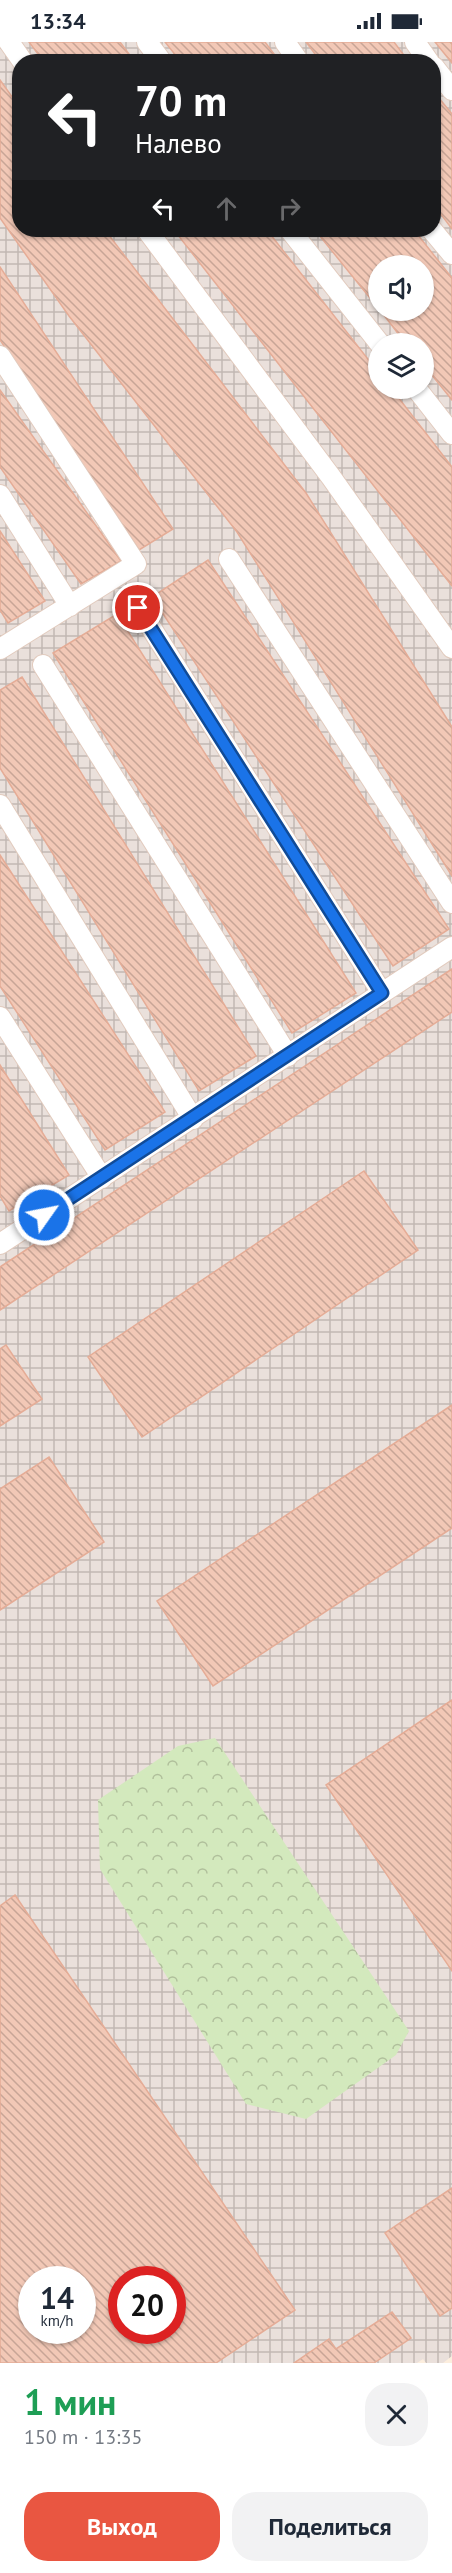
<!DOCTYPE html>
<html lang="ru">
<meta charset="utf-8">
<style>
body{margin:0;font-family:"PT Sans",sans-serif;background:#f2f2f3;color:#1f2937;height:100vh;display:flex;flex-direction:column;font-size:22px;white-space:nowrap}
*{box-sizing:border-box;margin:0}
p{font-size:20px;color:#747a83}
.icon{flex:none;width:33px;height:33px;fill:none;stroke:currentColor;stroke-width:2;stroke-linecap:round;stroke-linejoin:round}
.map{position:relative;height:2321px;overflow:hidden}
.details{display:flex;flex-direction:column;background:#fff;flex:1}
.details>*{flex:none}
.hud{position:absolute;left:12px;top:12px;width:429px;height:183px;border-radius:24px;box-shadow:0 2px 4px #0004;background:#202124;color:#fff;overflow:hidden}
.tools{position:absolute;left:368px;top:213px;display:grid;gap:12px}
.tools a{display:grid;place-items:center;width:66px;height:66px;border-radius:50%;background:#fff;box-shadow:0 2px 4px #0004;font-size:30px}
.speed{position:absolute;left:18px;top:2224px;display:flex;gap:12px;font-size:30px;font-weight:700;text-align:center}
.speed>*{display:grid;place-content:center;width:78px;height:78px;border-radius:50%;background:#fff;box-shadow:0 2px 4px #0004;line-height:1}
.speed small{font-size:15px;font-weight:400}
.speed .limit{border:9px solid #d22;background:#fff;color:#111}
.pin{position:absolute;display:grid;place-items:center;width:51px;height:51px;color:#fff;margin:-26px;border:3px solid #fff;border-radius:50%;box-shadow:0 2px 6px #0007}
.me{position:absolute;width:66px;margin:-33px;rotate:57deg;stroke-linejoin:round;filter:drop-shadow(0 0 4px #0008)}
.turn{display:flex;align-items:center;gap:21px;height:126px;padding:0 24px;font-size:27px}
.turn .icon{width:78px;height:78px;stroke-width:2.5}
.turn b{display:block;font-size:42px;line-height:51px}
.lanes{display:flex;align-items:center;height:57px;padding:0 24px;background:#0003;justify-content:center;gap:30px;direction:ltr}
.lanes .off{opacity:.35}
.round{display:grid;place-items:center;flex:none;width:63px;height:63px;border-radius:24px;background:#f2f2f3}
.overview{display:flex;align-items:center;justify-content:space-between;height:102px;padding:0 24px}
h1{font-size:36px;font-weight:700;line-height:45px;color:#1e9e55}
.action{display:flex;gap:12px;margin-top:auto;padding:12px 24px}
.action a{flex:1;height:69px;border-radius:24px;background:#e95641;color:#fff;font-size:24px;font-weight:700;line-height:69px;text-align:center}
.action a+a{background:#f2f2f3;color:#1f2937}
.status{display:flex;justify-content:space-between;align-items:center;height:42px;padding:0 30px;background:#fff;direction:ltr}
.status svg{height:16px;fill:currentColor}
.map>svg:first-child{display:block}
.industrial{fill:url(#industrial-grid);fill-rule:evenodd}
.forest{fill:url(#forest-crowns)}
.building{fill:url(#building-back-hatch);stroke:#e5ac96;stroke-width:1.5;fill-rule:evenodd}
.lines{fill:none;stroke-linecap:round;stroke-linejoin:round}
.lane-casing{stroke:#e2cbbe;stroke-width:22}
.lane{stroke:#fff;stroke-width:20}
.route-casing{stroke:#114b97;stroke-width:15}
.route{stroke:#1a73e8;stroke-width:10}
</style>
<div class="status"><b>13:34</b><svg viewBox="0 0 49 12"><path d="M0 12V9h3v3zM5 12V6h3v6zM10 12V3h3v9zM15 12V0h3v12zM26 1h20v11H26zM47 4h2v5h-2z"/></svg></div>
<div class="map">
<svg width="452" height="2321" viewBox="0 0 452 2321">
<defs>
<pattern id="industrial-grid" width="8" height="8" patternUnits="userSpaceOnUse" patternTransform="scale(1.5)"><rect width="8" height="8" fill="#eae0db"/><path d="M0 4h8M4 0v8" fill="none" stroke="#c2b8b3"/></pattern>
<pattern id="forest-crowns" width="20" height="18" patternUnits="userSpaceOnUse" patternTransform="scale(1.5)"><rect width="20" height="18" fill="#d3e9bd"/><path d="M2 6a3 3 0 1 1 6 0M12 15a3 3 0 1 1 6 0" fill="none" stroke="#b0bf9b"/></pattern>
<pattern id="building-back-hatch" width="6" height="6" patternUnits="userSpaceOnUse" patternTransform="scale(1.5)"><rect width="6" height="6" fill="#f2c8b6"/><path d="M-1 5l2 2M0 0l6 6M5-1l2 2" fill="none" stroke="#c8a596"/></pattern>
</defs>
<rect width="100%" height="100%" fill="#fceede"/>
<path class="industrial" d="M 0,0 L 452,0 L 452,2314 L 443,2321 L 426,2321 L 423,2317 L 417,2321 L 0,2321 ZM 20,20 L 434,20 L 434,188 L 20,188 ZM 378,224 L 423,224 L 423,268 L 378,268 ZM 378,302 L 423,302 L 423,346 L 378,346 ZM 32,2238 L 82,2238 L 82,2289 L 32,2289 ZM 122,2238 L 172,2238 L 172,2289 L 122,2289 Z"/>
<path class="forest" d="M 215,1696 L 409,1989 L 396,2013 L 306,2077 L 246,2062 L 100,1827 L 98,1758 L 178,1704 Z"/>
<path class="building" d="M 29,0 L 120,0 L 135,20 L 44,20 Z
M 165,0 L 265,0 L 280,20 L 181,20 Z
M 306,0 L 394,0 L 409,20 L 321,20 Z
M 435,0 L 452,0 L 452,21 Z
M 0,38 L 20,66 L 20,188 L 105,188 L 306,451 L 452,685 L 452,834 L 237,490 L 69,274 L 0,176 Z
M 434,50 L 452,72 L 452,187 L 434,163 Z
M 174,188 L 267,188 L 378,330 L 378,346 L 391,346 L 452,425 L 452,544 Z
M 315,188 L 414,188 L 452,236 L 452,358 L 423,322 L 423,302 L 406,302 L 380,268 L 423,268 L 423,224 L 378,224 L 378,266 Z
M 0,225 L 173,487 L 139,508 L 0,298 Z
M 0,348 L 121,519 L 81,542 L 0,425 Z
M 0,489 L 45,559 L 8,581 L 0,568 Z
M 208,518 L 449,887 L 393,924 L 152,555 Z
M 117,572 L 356,951 L 292,991 L 53,611 Z
M 22,635 L 256,1014 L 199,1049 L 0,726 L 0,648 Z
M 0,813 L 165,1070 L 105,1108 L 0,944 Z
M 452,927 L 452,970 L 0,1268 L 0,1225 Z
M 0,1023 L 69,1133 L 9,1169 L 0,1154 Z
M 364,1129 L 418,1208 L 142,1395 L 88,1315 Z
M 6,1303 L 42,1357 L 0,1384 L 0,1307 Z
M 452,1363 L 452,1486 L 213,1644 L 157,1559 Z
M 49,1415 L 104,1500 L 0,1568 L 0,1447 Z
M 452,1658 L 452,1929 L 326,1743 Z
M 15,1853 L 295,2268 L 216,2321 L 0,2321 L 0,1864 ZM 32,2238 L 82,2238 L 82,2289 L 32,2289 ZM 122,2238 L 172,2238 L 172,2289 L 122,2289 Z
M 452,2146 L 452,2266 L 440,2274 L 385,2191 Z
M 392,2270 L 411,2296 L 374,2321 L 294,2321 L 329,2297 L 336,2307 Z"/>
<g class="lines">
<defs>
<path id="lane" d="M 9,0 L 23,20
M 147,0 L 162,20
M 285,0 L 299,20
M 415,0 L 429,20
M 434,25 L 452,48
M 147,188 L 331,435 L 452,606
M 290,188 L 380,302
M 432,188 L 452,212
M 0,314 L 136,522 L 0,607
M 416,346 L 452,392
M 0,453 L 70,564
M 229,517 L 452,861
M 138,565 L 382,951
M 43,623 L 288,1014
M 0,763 L 193,1077
M 0,975 L 102,1136
M 0,1202 L 452,905"/>
</defs>
<use href="#lane" class="lane-casing"/>
<use href="#lane" class="lane"/>
</g>
<g class="lines">
<defs>
<path id="route" d="M 44,1173 L 382,951 L 138,566"/>
</defs>
<use href="#route" class="route-casing"/>
<use href="#route" class="route"/>
</g>
</svg>
<div class="tools">
<a><svg class="icon" aria-label="sound" viewBox="0 0 24 24"><path d="M4 9h4l5-4v14l-5-4H4zM17 9q2 3 0 6"/></svg></a>
<a><svg class="icon" aria-label="layers" viewBox="0 0 24 24"><path d="M12 4l9 5-9 5-9-5zM3 14l9 5 9-5"/></svg></a>
</div>
<div class="speed"><div>14<small>km/h</small></div><div class="limit">20</div></div>
<div class="pin" style="left:138px;top:566px;background:#d93025"><svg class="icon" aria-label="arrive" viewBox="0 0 24 24"><path d="M6 21V4h12l-3 4 3 4H6"/></svg></div>
<svg class="me" style="left:44px;top:1173px" viewBox="-20 -20 40 40"><circle r="17" fill="#1a73e8" stroke="#fff" stroke-width="3"/><path d="M0-11L8 9 0 5-8 9z" fill="#fff"/></svg>
<div class="hud">
<div class="turn"><svg class="icon" aria-label="left" viewBox="0 0 24 24"><path d="M17 20v-9H6M10 6l-5 5 5 5"/></svg><div><b>70 m</b>Налево</div></div>
<div class="lanes"><svg class="icon" aria-label="left" viewBox="0 0 24 24"><path d="M17 20v-9H6M10 6l-5 5 5 5"/></svg><svg class="icon off" aria-label="ahead" viewBox="0 0 24 24"><path d="M12 20V5M6 11l6-6 6 6"/></svg><svg class="icon off" aria-label="right" viewBox="0 0 24 24"><path d="M7 20v-9h11M14 6l5 5-5 5"/></svg></div>
</div>
</div>
<section class="details">
<div class="overview"><div><h1>1 мин</h1><p>150 m · 13:35</p></div><a class="round"><svg class="icon" aria-label="close" viewBox="0 0 24 24"><path d="M6 6l12 12M18 6L6 18"/></svg></a></div>
<div class="action"><a>Выход</a><a>Поделиться</a></div>
</section>
